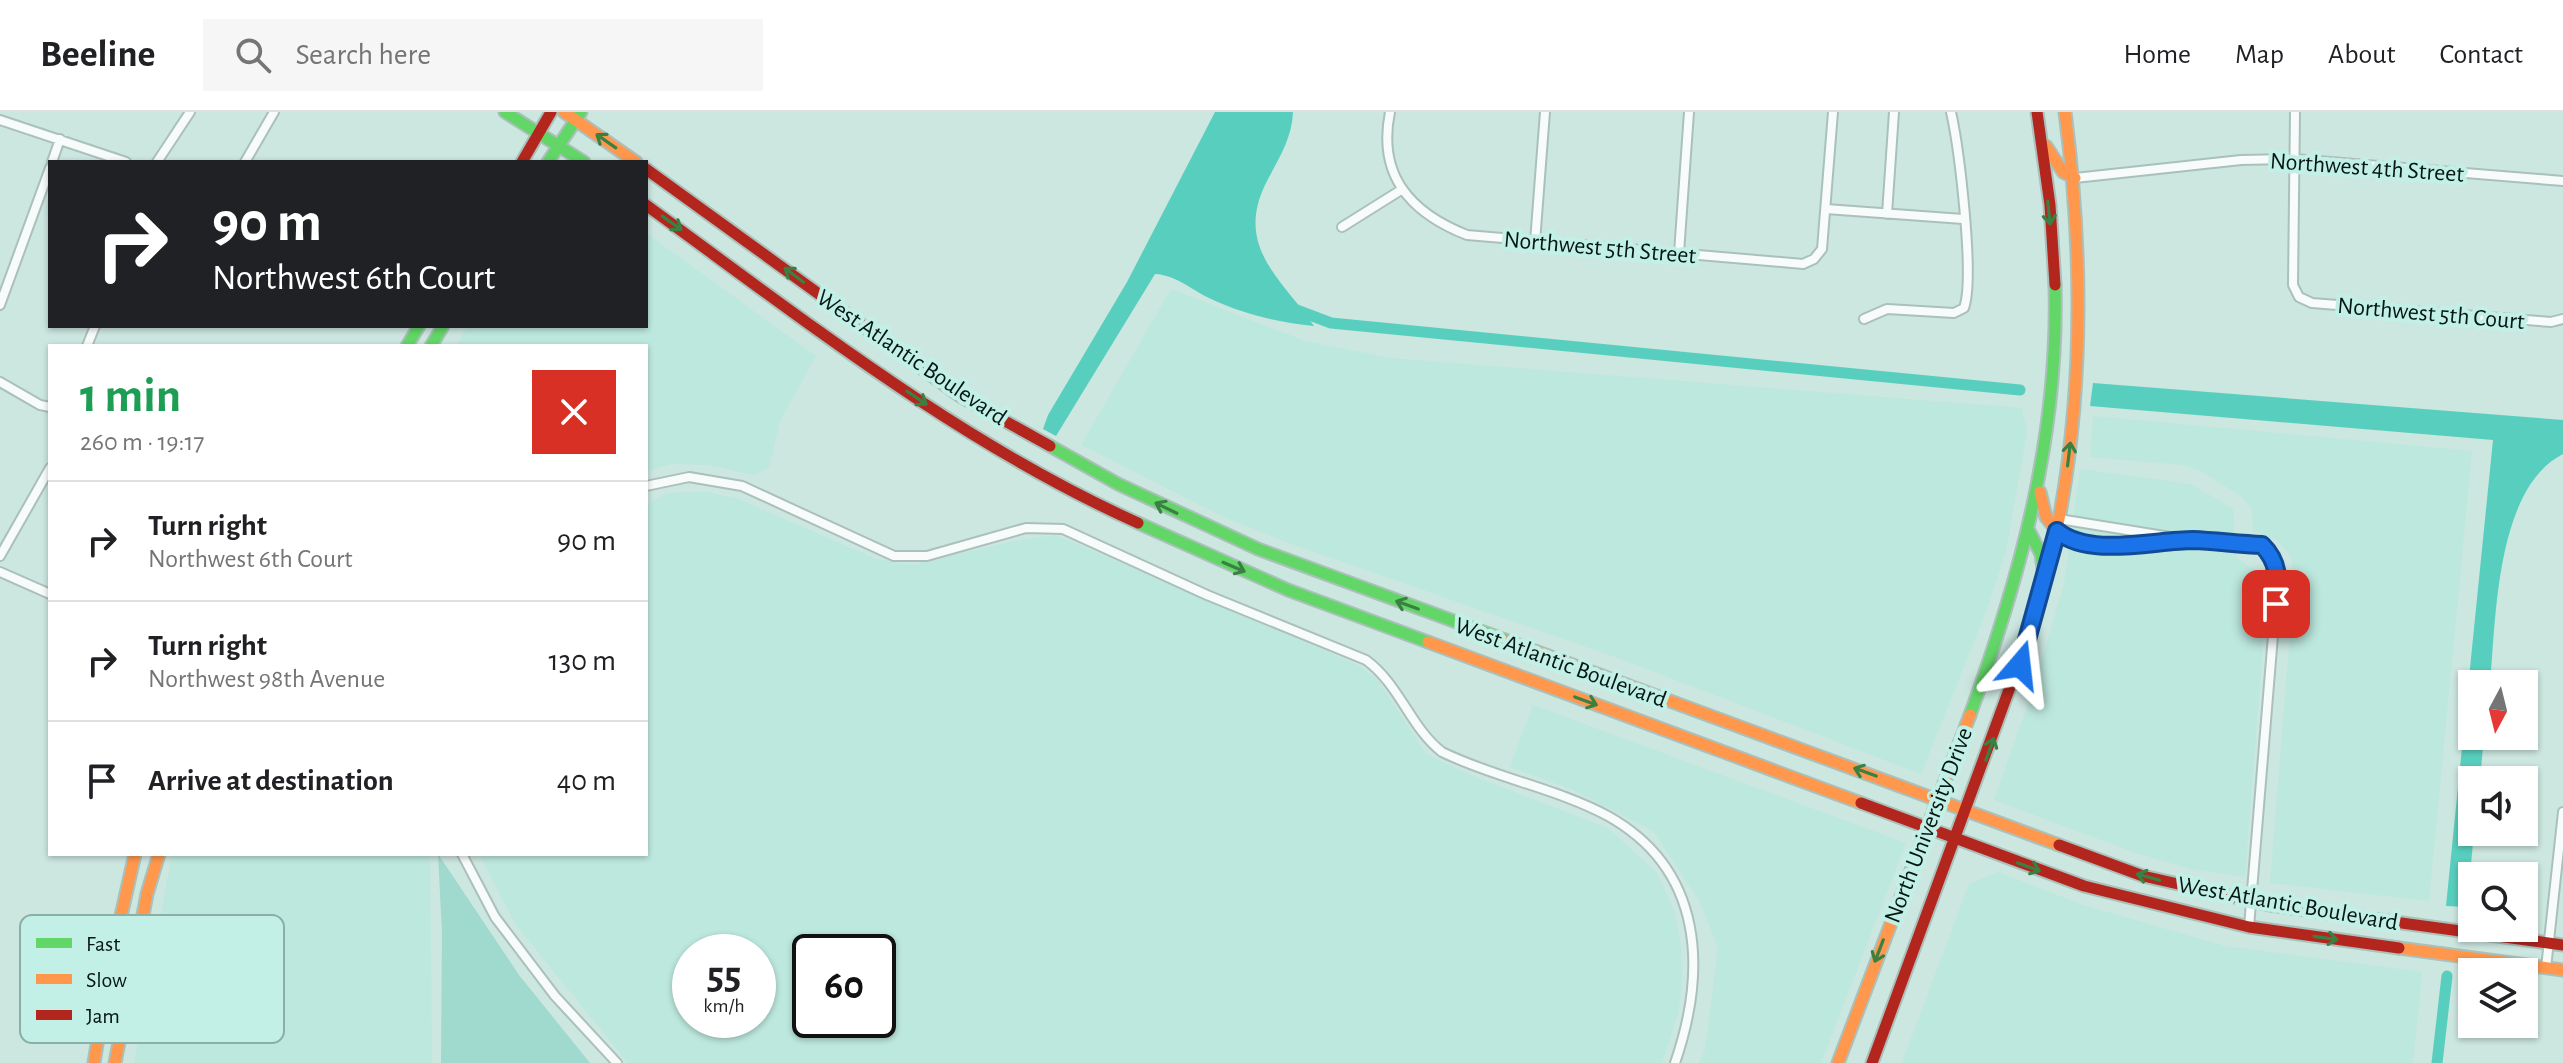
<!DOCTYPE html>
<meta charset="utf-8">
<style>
body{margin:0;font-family:"Alegreya Sans",sans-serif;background:#f6f6f6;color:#202124;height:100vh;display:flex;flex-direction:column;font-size:30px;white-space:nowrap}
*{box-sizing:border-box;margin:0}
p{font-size:26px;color:#757577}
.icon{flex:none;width:44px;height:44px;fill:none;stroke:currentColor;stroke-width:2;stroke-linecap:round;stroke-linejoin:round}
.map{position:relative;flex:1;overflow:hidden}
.panel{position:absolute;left:48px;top:232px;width:600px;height:512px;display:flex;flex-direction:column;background:#fff;border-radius:0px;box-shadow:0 2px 6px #0004}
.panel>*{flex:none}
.hud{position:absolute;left:48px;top:48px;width:600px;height:168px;border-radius:0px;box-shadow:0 2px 6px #0004;background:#202124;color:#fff;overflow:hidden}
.needle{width:52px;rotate:187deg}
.controls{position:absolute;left:2458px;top:558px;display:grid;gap:16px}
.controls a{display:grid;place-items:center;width:80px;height:80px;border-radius:0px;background:#fff;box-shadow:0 2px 6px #0004;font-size:40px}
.speed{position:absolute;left:672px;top:822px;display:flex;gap:16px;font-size:40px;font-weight:700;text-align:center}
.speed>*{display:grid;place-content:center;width:104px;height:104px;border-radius:50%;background:#fff;box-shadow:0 2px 6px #0004;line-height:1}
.speed small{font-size:20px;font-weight:400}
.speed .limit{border:4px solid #111;border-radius:12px;background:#fff;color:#111}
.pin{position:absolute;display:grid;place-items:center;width:68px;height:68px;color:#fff;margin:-34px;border-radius:16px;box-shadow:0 4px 12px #0006}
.me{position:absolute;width:88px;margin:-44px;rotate:17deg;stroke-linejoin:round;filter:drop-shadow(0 0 6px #0008)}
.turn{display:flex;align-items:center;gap:28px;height:168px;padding:0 32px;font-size:36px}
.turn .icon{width:104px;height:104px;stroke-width:2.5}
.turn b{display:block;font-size:56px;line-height:68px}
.round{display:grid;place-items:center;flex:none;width:84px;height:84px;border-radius:0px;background:#f6f6f6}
.head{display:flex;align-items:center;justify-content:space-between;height:136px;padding:0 32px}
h1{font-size:48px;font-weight:700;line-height:60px;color:#1e9e55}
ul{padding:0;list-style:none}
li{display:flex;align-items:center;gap:24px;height:120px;padding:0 32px;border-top:2px solid #e0e0e0}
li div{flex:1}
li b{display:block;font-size:30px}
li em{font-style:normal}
header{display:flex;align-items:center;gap:48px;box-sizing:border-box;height:112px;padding:0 40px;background:#fff;border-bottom:2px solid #e0e0e0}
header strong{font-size:38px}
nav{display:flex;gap:44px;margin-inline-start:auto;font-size:28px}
.search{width:560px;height:72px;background:#f6f6f6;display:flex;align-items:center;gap:20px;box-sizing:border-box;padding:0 28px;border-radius:0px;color:#757577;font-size:30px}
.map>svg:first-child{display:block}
.built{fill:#bde8de;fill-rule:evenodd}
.green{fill:#a0d9ce}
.water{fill:#58cfbe}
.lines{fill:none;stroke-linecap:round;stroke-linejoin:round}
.canal{stroke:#58cfbe;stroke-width:11}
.street-casing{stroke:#abc0bb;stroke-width:12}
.fast-casing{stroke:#abc0bb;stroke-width:15}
.slow-casing{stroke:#abc0bb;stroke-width:15}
.jam-casing{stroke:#abc0bb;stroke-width:15}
.street{stroke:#f7fbfa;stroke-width:8}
.fast{stroke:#63d668;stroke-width:11}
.slow{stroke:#ff974d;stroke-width:11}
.jam{stroke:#b3261e;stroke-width:11}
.oneway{stroke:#398042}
.route-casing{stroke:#114b97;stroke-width:20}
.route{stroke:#1a73e8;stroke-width:14}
.labels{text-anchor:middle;stroke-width:8;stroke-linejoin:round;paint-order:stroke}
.street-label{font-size:24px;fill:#051613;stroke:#c2f0e6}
.key{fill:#c2f0e6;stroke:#89afa7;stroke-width:2}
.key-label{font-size:22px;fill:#051613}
</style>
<header>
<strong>Beeline</strong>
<div class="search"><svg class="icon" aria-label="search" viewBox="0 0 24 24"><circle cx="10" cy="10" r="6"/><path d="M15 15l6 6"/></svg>Search here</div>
<nav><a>Home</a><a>Map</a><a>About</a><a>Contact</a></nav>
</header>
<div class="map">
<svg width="2563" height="951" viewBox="0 0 2563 951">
<rect width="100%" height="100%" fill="#cce6e0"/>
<path class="built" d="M 646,121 L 816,244 L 780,309 L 769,355 L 754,363 L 708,353 L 672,352 L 646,359 L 646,234 L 456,234 L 468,214 L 646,214 Z
M 1171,177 L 1305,229 L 1391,246 L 2022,296 L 2027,320 L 2006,439 L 1987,497 L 1921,662 L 1615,545 L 1286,430 L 1224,405 L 1081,333 Z
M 2093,304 L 2472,339 L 2429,789 L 2270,771 L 2294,472 L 2292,446 L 2277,428 L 2253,419 L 2252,397 L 2242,385 L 2201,359 L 2183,353 L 2090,345 Z
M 2080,357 L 2191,372 L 2233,397 L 2236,445 L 2268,468 L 2245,765 L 2190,757 L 2133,740 L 1994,688 L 2034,575 L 2064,472 Z
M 706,380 L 736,386 L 876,447 L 913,453 L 1013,429 L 1056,423 L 1356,552 L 1377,567 L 1426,642 L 1473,664 L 1608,716 L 1656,760 L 1674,798 L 1681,834 L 1682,873 L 1678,902 L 1662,951 L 628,951 L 516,813 L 479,742 L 646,742 L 646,393 L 667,381 ZM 758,840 L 758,908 L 690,908 L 690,840 ZM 810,840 L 878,840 L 878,908 L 810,908 Z
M 1533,593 L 1906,731 L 1821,951 L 1699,951 L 1705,938 L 1718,836 L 1700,790 L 1653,719 L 1571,677 L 1510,655 Z
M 172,742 L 430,742 L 432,951 L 134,951 Z
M 1998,760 L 2083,793 L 2225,834 L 2422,860 L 2413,951 L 1902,951 L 1969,772 Z"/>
<path class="green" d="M 438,742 L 519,863 L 590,951 L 441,951 L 442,821 Z"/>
<path class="water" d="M 1215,0 L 1293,0 C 1292,28 1277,49 1265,73 C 1235,136 1283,168 1314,214 C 1280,211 1243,202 1211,187 C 1192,178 1176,163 1155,162 L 1056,324 L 1043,317 L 1048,303 L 1127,170 Z
M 2093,271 L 2563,308 L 2563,342 C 2496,376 2496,506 2490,572 L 2472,572 L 2472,624 L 2484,624 L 2480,668 L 2472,668 L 2474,720 L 2467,795 L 2446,794 L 2493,328 L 2090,294 Z"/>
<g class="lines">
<path class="canal" d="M 1294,197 L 1331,211 L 2020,278
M 2437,951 L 2447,864"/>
<defs>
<path id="street" d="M 1390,0 C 1377,64 1411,101 1467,123 L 1803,152 L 1814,147 L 1822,137 L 1833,0
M 2295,0 L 2293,173 L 2299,185 L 2312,191 L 2551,210 L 2563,207
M 0,8 L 126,50
M 52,50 L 60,27
M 157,50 L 190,0
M 245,50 L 274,0
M 2075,66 L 2241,48 L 2294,47 L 2563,69
M 1826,97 L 1963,107
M 1887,102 L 1894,0
M 1342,115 L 1401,78
M 1535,130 L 1545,0
M 1679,141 L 1689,0
M 0,193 L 50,56
M 1864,207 L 1887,197 L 1954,201 L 1964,196 C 1975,165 1959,36 1951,0
M 87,234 L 95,214
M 0,270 L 40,293 L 50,295
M 646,374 L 689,365 L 742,374 L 894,444 L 927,444 L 1026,416 L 1063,417 L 1207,483 L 1366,548 C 1400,573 1410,615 1442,640 C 1495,666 1556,676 1608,704 C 1704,758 1707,858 1675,951
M 2059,407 L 2189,428 L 2262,433 L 2274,445 L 2278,463 L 2249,815
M 2057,419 C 2084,441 2151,434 2185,429
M 0,444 L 50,356
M 0,460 L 50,482
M 462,742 L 495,805 L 555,884 L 617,951
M 2546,856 L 2563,700"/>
<path id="fast" d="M 505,0 L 584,50
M 548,50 L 581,0
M 407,234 L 419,214
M 431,234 L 443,214
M 1050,334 L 1118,372 L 1258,437 L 1508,529
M 1138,411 L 1288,478 L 1428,530
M 2029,419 L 2041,442 L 2044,464
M 1970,603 C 2021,463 2059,323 2055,173"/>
<path id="slow" d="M 564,0 L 636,50
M 2046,34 L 2063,60 L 2075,66
M 2040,380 L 2046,405 L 2057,419
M 2035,507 C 2084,342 2087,170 2065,0
M 1508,529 L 2059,733
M 1428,530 L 1861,691
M 2399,836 L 2563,858
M 94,951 L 109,857 L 135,742
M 115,951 L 147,782 L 159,742
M 1838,951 L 1970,603"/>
<path id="jam" d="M 2037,0 L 2050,93 L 2055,173
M 522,50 L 551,0
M 646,57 L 960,284 L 1050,334
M 646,93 C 803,207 960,331 1138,411
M 1861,691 L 2084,774 L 2249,815 L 2399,836
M 2059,733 L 2143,764 L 2270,793 L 2563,833
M 1872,951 L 2035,507"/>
</defs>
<use href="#street" class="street-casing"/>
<use href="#fast" class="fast-casing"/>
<use href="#slow" class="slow-casing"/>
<use href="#jam" class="jam-casing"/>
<use href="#street" class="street"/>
<use href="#fast" class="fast"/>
<use href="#slow" class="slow"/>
<use href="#jam" class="jam"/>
</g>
<defs><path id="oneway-shaft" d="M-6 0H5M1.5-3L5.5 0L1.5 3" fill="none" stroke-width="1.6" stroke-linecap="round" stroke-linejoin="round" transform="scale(2)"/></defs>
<g class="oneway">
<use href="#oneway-shaft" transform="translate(606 29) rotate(-145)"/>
<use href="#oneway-shaft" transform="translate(2049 101) rotate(84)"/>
<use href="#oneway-shaft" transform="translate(672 111) rotate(35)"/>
<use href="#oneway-shaft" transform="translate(794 163) rotate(-143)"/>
<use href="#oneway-shaft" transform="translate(917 286) rotate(34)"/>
<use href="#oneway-shaft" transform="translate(2069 342) rotate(-83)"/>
<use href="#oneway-shaft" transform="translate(1166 396) rotate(-154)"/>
<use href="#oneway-shaft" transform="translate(1234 455) rotate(23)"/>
<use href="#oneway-shaft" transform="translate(1407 493) rotate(-160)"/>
<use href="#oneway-shaft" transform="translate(1586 589) rotate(20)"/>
<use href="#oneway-shaft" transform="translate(1990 637) rotate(-70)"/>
<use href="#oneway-shaft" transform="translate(1865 660) rotate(-160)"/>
<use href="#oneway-shaft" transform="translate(2029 755) rotate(20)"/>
<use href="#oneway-shaft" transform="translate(2148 765) rotate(-164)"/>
<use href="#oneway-shaft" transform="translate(2326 826) rotate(8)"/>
<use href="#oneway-shaft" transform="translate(1879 839) rotate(111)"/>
</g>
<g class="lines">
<defs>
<path id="route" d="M 2020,553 L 2057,419 C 2090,446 2154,428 2193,428 C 2216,429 2239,432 2262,433 C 2280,451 2278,468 2276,492"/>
</defs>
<use href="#route" class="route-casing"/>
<use href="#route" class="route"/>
</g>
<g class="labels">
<g class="street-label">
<text transform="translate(2367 55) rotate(4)" y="8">Northwest 4th Street</text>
<text transform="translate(1600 135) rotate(5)" y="8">Northwest 5th Street</text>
<text transform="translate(2431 201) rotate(5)" y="8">Northwest 5th Court</text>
<text transform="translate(912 245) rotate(34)" y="8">West Atlantic Boulevard</text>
<text transform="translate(1561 550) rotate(20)" y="8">West Atlantic Boulevard</text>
<text transform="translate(1928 713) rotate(-69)" y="8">North University Drive</text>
<text transform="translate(2288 791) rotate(10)" y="8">West Atlantic Boulevard</text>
</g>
</g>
<rect x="20" y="803" width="264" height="128" rx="12" class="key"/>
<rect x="36" y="826" width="36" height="10" fill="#63d668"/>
<rect x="36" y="862" width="36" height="10" fill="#ff974d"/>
<rect x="36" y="898" width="36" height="10" fill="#b3261e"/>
<g class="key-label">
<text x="86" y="839">Fast</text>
<text x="86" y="875">Slow</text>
<text x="86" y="911">Jam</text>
</g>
</svg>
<div class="controls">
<a><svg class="needle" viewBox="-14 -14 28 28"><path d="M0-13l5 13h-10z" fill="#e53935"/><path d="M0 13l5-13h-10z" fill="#757577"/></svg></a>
<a><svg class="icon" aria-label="sound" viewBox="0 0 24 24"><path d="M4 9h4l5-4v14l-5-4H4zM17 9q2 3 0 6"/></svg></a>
<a><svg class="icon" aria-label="search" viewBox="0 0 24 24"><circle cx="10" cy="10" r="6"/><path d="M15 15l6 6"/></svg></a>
<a><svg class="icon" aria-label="layers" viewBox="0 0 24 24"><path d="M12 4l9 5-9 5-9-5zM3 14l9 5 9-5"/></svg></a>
</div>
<div class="speed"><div>55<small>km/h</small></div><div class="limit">60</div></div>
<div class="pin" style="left:2276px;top:492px;background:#d93025"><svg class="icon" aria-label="arrive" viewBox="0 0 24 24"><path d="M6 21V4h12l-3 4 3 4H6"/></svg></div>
<svg class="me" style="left:2020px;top:553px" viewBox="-20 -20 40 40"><path d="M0-17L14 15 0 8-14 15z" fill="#1a73e8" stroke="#fff" stroke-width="4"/></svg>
<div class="hud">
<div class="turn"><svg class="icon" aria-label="right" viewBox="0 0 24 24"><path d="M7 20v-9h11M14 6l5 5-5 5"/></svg><div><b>90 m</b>Northwest 6th Court</div></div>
</div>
<section class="panel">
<div class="head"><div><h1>1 min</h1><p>260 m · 19:17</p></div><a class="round" style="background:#d93025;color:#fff"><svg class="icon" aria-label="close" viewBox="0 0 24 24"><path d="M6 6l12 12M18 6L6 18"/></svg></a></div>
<ul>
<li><svg class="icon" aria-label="right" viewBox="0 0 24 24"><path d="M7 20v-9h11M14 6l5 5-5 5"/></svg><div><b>Turn right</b><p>Northwest 6th Court</p></div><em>90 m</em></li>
<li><svg class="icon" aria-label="right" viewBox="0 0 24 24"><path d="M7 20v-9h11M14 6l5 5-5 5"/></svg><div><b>Turn right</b><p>Northwest 98th Avenue</p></div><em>130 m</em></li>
<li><svg class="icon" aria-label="arrive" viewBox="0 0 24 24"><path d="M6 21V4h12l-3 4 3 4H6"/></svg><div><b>Arrive at destination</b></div><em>40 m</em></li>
</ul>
</section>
</div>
